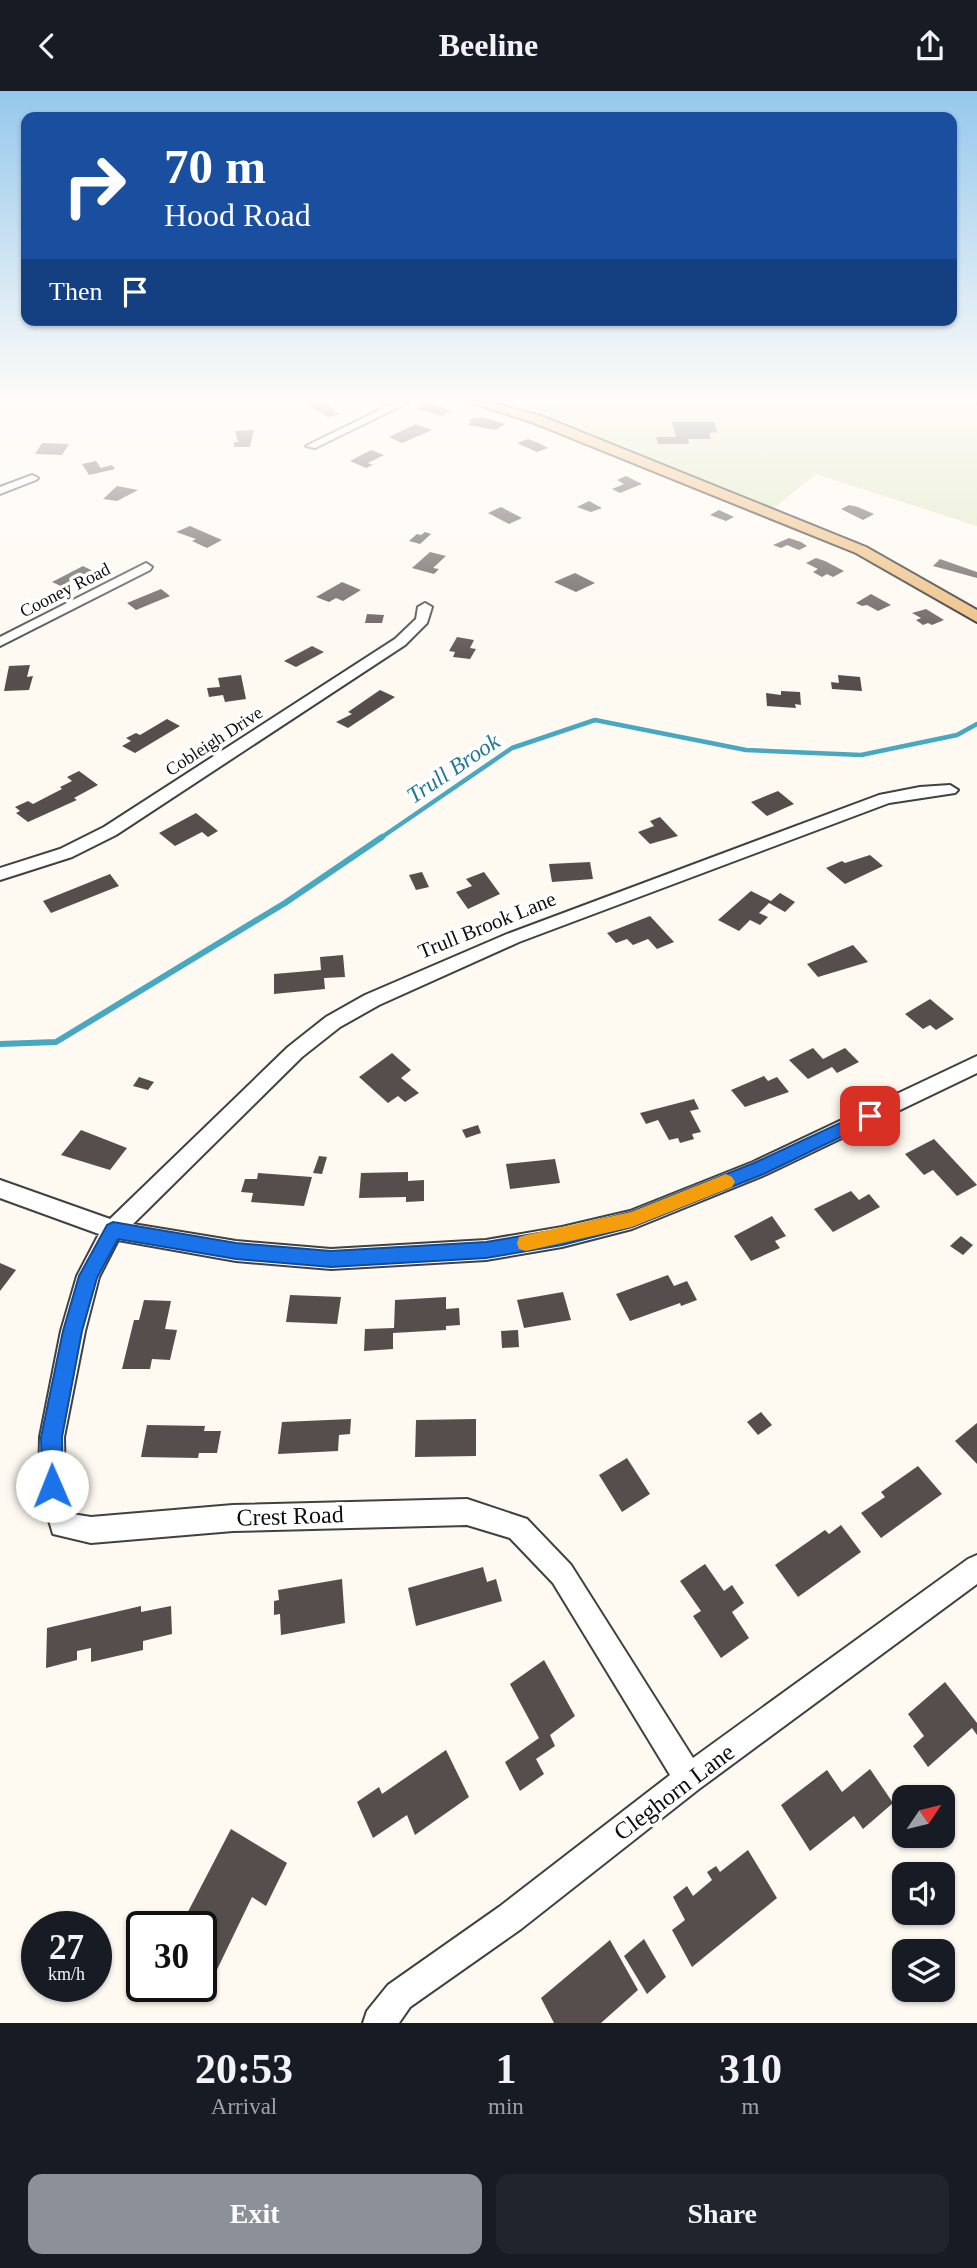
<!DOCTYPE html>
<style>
body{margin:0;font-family:Georgia,serif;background:#20242c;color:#f1f3f6;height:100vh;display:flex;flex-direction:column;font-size:26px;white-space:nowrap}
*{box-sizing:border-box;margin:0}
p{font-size:23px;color:#9ea1a6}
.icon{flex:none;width:38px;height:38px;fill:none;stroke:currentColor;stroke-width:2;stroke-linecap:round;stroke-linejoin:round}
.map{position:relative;height:1932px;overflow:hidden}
.details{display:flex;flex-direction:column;background:#171b24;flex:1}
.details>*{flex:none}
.top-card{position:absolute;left:21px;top:21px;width:936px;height:214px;border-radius:14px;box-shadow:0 2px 5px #0004;background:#1a4fa0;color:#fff;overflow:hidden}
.needle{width:46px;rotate:55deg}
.fabs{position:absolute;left:892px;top:1694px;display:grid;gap:14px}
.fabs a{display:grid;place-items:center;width:63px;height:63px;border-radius:14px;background:#171b24;box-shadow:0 2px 5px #0004;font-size:35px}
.speed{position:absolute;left:21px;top:1820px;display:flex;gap:14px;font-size:35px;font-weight:700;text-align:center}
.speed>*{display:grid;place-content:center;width:91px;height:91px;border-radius:50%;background:#171b24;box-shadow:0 2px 5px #0004;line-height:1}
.speed small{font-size:18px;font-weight:400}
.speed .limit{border:4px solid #111;border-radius:10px;background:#fff;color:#111}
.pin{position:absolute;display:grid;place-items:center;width:60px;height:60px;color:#fff;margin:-30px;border-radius:14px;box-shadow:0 4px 10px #0006}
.me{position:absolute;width:77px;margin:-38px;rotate:359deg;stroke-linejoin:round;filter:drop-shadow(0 0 5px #0008)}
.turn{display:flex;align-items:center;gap:24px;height:147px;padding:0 28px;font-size:32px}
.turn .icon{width:91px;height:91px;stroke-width:2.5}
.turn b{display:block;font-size:49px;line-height:60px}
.then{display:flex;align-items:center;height:66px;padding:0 28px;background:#0003;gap:14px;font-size:26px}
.eta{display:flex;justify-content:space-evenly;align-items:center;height:119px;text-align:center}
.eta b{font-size:42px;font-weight:800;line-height:49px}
.cta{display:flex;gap:14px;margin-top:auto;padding:14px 28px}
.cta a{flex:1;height:80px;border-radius:14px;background:#8c9099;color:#fff;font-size:28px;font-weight:800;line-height:80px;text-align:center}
.cta a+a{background:#20242c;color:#f1f3f6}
header{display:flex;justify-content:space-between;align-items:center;height:91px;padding:0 28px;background:#171b24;font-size:32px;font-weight:800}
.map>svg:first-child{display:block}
.green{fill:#dae6bd}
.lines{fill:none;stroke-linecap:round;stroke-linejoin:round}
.stream-far1{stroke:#48a7c1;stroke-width:4.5}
.stream{stroke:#48a7c1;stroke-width:6}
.building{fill:#564e4c}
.minor-casing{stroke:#414141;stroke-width:4}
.major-casing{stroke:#1f1f1f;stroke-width:4}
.minor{fill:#fff;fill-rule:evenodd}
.major{fill:#ecb873;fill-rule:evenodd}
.route{fill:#1a73e8;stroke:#114b97;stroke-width:2}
.slow{fill:#f59e0b}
.labels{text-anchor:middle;stroke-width:7;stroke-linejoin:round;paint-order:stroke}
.far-street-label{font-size:18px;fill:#0e0e0e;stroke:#fff}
.street-label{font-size:21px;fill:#0e0e0e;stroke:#fff}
.water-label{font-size:23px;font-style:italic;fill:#237895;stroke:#fff}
.near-street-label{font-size:24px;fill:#0e0e0e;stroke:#fff}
</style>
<header><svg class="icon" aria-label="back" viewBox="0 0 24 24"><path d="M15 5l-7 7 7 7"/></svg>Beeline<svg class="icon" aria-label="share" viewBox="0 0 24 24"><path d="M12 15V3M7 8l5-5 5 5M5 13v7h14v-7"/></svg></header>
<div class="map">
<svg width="977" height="1932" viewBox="0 0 977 1932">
<rect width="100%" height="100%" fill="#fef9f1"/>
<path class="green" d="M 525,311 L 977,311 L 977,435 L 816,383 L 774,417 L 522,317 Z"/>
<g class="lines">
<path class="stream-far1" d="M 379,748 L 512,657 L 595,629 L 746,659 L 861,664 L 957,644 L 977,633"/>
<path class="stream" d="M 0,953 L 56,951 L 285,812 L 382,746"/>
</g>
<path class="building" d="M 326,311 L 334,320 L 341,323 L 328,326 L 306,313 Z
M 425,313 L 433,314 L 452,319 L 442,325 L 417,318 Z
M 482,326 L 505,333 L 496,339 L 468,334 L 472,331 L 468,330 L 473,327 Z
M 672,331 L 714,331 L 717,341 L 709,342 L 711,348 L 688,348 L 689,353 L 658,353 L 656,346 L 676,346 Z
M 416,333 L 432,339 L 402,352 L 389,346 Z
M 254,339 L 250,356 L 234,356 L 234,351 L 238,351 L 235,340 Z
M 528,348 L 539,352 L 548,357 L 537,361 L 517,352 Z
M 42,352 L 69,353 L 62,364 L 35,363 Z
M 371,359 L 384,364 L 368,372 L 373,374 L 366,377 L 350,370 Z
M 96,370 L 101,377 L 112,374 L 115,378 L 89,384 L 82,373 Z
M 626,385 L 642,393 L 620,402 L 612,398 L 624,393 L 617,389 Z
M 117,395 L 138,399 L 117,410 L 103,408 Z
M 589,410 L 602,417 L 591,421 L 577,416 Z
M 849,414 L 858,416 L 874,423 L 863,429 L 841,418 Z
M 501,416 L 522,427 L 509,433 L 488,422 Z
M 719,419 L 734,426 L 726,430 L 710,424 Z
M 190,435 L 222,449 L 207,457 L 192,450 L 196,448 L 176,441 Z
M 425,441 L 431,443 L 420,453 L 409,450 L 417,443 L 421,444 Z
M 789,447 L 801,451 L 807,455 L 799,459 L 787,454 L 781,457 L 773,454 Z
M 430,461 L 446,465 L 433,477 L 439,478 L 434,483 L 412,477 Z
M 816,467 L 825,470 L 844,480 L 833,486 L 827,483 L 822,486 L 813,481 L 818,478 L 806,472 Z
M 940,468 L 977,481 L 977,487 L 933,475 Z
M 83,475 L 95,481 L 63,496 L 52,491 Z
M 575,482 L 595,492 L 576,501 L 554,491 Z
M 342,491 L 361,499 L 343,510 L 336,507 L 329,511 L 316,506 Z
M 161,498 L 170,505 L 136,519 L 127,512 Z
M 871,503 L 891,514 L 878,520 L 867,514 L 862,515 L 856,512 Z
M 926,518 L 944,529 L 932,534 L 928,532 L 923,534 L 916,529 L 921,527 L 912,522 Z
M 367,523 L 384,524 L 382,532 L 365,532 Z
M 457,546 L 474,549 L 470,557 L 476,558 L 470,568 L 453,566 L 455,561 L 449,560 Z
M 312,555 L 324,561 L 296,576 L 284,570 Z
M 30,574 L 27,586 L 33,585 L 29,599 L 4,600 L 9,575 Z
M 241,584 L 246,608 L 225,611 L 223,604 L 209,606 L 207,597 L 220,596 L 218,587 Z
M 838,584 L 860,586 L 862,600 L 832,598 L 831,591 L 839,592 Z
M 380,599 L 395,606 L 348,637 L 336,631 L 352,623 L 348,621 Z
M 781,600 L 800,601 L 801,614 L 795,613 L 796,617 L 767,615 L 766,602 L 781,604 Z
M 167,628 L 180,635 L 135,662 L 122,655 L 131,650 L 126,647 L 136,642 L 140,644 Z
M 79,680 L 98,694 L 74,707 L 77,709 L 28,731 L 16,722 L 20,720 L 15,716 L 28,710 L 33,713 L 62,698 L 60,696 L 72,690 L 67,686 Z
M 778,700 L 794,713 L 767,725 L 751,711 Z
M 196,722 L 218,740 L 208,746 L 202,741 L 175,755 L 159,742 Z
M 660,726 L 678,745 L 650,753 L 638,741 L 654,735 L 650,730 Z
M 870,764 L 883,775 L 845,793 L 826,777 L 842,770 L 845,772 Z
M 590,771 L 593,788 L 552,791 L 549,773 Z
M 422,781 L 429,796 L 416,799 L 409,784 Z
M 484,781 L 500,803 L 468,818 L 456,801 L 472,795 L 466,788 Z
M 110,783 L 119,795 L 51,822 L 43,810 Z
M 751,800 L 771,810 L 780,802 L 795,811 L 785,821 L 769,812 L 759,822 L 768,826 L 760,834 L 750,829 L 739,840 L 718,829 Z
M 650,825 L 674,851 L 657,858 L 648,848 L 633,854 L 627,848 L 616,852 L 607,842 Z
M 853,854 L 868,871 L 818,886 L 807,873 Z
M 343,864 L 345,886 L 324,887 L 325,898 L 274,903 L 274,883 L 321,879 L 320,866 Z
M 930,908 L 954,928 L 936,939 L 930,934 L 923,938 L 905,923 Z
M 813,957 L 823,968 L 845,957 L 859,971 L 837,982 L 832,976 L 808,988 L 789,969 Z
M 392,962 L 411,979 L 401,987 L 419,1002 L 405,1011 L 398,1005 L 388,1012 L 359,986 Z
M 764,985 L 768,990 L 777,986 L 789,1001 L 745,1016 L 731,999 Z
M 139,986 L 154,991 L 148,999 L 133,995 Z
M 694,1008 L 699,1018 L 690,1020 L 701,1041 L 692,1043 L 694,1048 L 680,1052 L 678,1047 L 669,1049 L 658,1029 L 646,1033 L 640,1022 Z
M 478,1034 L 481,1042 L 466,1047 L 462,1039 Z
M 81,1039 L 127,1057 L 110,1079 L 61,1064 Z
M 934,1048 L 977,1094 L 957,1105 L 933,1079 L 924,1084 L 905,1063 Z
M 319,1065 L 327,1066 L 322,1083 L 313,1082 Z
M 555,1068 L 560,1092 L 510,1098 L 506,1073 Z
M 408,1081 L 408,1090 L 424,1089 L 424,1110 L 406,1111 L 406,1106 L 359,1107 L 361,1082 Z
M 258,1082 L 312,1086 L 304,1115 L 251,1111 L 253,1102 L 241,1101 L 245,1088 L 257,1088 Z
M 851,1100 L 859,1109 L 869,1103 L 880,1116 L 833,1141 L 814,1118 Z
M 772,1125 L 786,1145 L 775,1150 L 780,1157 L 751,1170 L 734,1145 Z
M 961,1145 L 973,1154 L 963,1164 L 950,1155 Z
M 0,1172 L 16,1179 L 0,1200 Z
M 668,1184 L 674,1195 L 687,1190 L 697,1209 L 681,1215 L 680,1212 L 630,1230 L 616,1203 Z
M 563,1201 L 571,1229 L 524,1237 L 517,1209 Z
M 290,1204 L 341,1206 L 337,1233 L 286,1231 Z
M 446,1206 L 446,1218 L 459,1217 L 460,1234 L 446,1235 L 446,1239 L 393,1242 L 393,1258 L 364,1260 L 365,1238 L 394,1237 L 395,1209 Z
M 144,1209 L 171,1210 L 165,1238 L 177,1239 L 170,1269 L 152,1268 L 150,1278 L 122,1278 L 134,1229 L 139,1229 Z
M 518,1239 L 519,1256 L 502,1257 L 501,1240 Z
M 761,1321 L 772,1334 L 758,1344 L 747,1331 Z
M 351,1328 L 350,1343 L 339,1344 L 338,1360 L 278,1363 L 282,1331 Z
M 476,1328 L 476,1365 L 415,1366 L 416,1329 Z
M 977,1332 L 977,1373 L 955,1350 Z
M 147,1334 L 205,1335 L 204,1340 L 221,1340 L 217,1362 L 199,1362 L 198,1367 L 141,1366 Z
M 627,1367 L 650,1403 L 622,1421 L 599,1384 Z
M 918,1375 L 942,1403 L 881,1447 L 861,1422 L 885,1406 L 881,1401 Z
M 841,1434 L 861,1461 L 798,1506 L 775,1474 L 825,1439 L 829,1443 Z
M 705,1473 L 724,1500 L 732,1494 L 744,1512 L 732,1521 L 749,1547 L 721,1567 L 693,1525 L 701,1520 L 680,1490 Z
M 483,1476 L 487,1491 L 496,1488 L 502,1510 L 416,1535 L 408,1497 Z
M 342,1488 L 345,1532 L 281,1544 L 280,1523 L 274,1524 L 274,1510 L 279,1509 L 278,1499 Z
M 141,1515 L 141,1521 L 171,1515 L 172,1543 L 143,1550 L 143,1559 L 91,1571 L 91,1557 L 77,1560 L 77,1569 L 46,1577 L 47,1537 Z
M 544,1569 L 575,1625 L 550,1644 L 555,1655 L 536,1668 L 544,1683 L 520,1700 L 505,1671 L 539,1647 L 510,1593 Z
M 945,1591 L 977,1632 L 977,1644 L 972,1637 L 928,1676 L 913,1655 L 924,1645 L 908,1623 Z
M 446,1659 L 469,1706 L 415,1744 L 407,1724 L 373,1747 L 357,1711 L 379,1696 L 382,1703 Z
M 870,1678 L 893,1712 L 863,1738 L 854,1725 L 810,1760 L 781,1714 L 827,1679 L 842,1701 Z
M 231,1738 L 287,1772 L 266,1815 L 252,1806 L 212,1889 L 201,1882 L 201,1836 L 180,1836 Z
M 748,1759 L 777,1807 L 692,1876 L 672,1839 L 685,1829 L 673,1806 L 687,1795 L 693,1805 L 712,1789 L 707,1781 L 716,1775 L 720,1781 Z
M 644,1848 L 666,1886 L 647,1903 L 624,1865 Z
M 610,1849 L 638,1899 L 601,1932 L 554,1932 L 541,1907 Z"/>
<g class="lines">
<defs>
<path id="minor" d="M 396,311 L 409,311 L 315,357 L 306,355 Z
M 32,384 L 38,387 L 36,389 L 0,403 L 0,396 Z
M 146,472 L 152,476 L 150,479 L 0,555 L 0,546 Z
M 425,512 L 432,516 L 427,532 L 405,554 L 116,744 L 72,766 L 0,789 L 0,777 L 60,758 L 104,736 L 395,548 L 416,528 L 418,516 Z
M 950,694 L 958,699 L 955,702 L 889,712 L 519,851 L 379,914 L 340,936 L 302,966 L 133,1133 L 236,1150 L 331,1158 L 486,1149 L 562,1136 L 630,1120 L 753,1071 L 977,965 L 977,982 L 767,1083 L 632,1138 L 562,1156 L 486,1169 L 331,1178 L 236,1170 L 118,1149 L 99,1186 L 85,1240 L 64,1346 L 65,1396 L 72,1423 L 91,1426 L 233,1414 L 467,1408 L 527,1428 L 571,1474 L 693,1667 L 968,1468 L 977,1464 L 977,1493 L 699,1698 L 521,1838 L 410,1916 L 399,1932 L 363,1932 L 367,1920 L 388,1894 L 499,1816 L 670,1684 L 553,1492 L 510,1447 L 467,1434 L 233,1440 L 91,1452 L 53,1443 L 39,1396 L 40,1346 L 61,1240 L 77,1185 L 99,1143 L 0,1107 L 0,1089 L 110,1128 L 288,956 L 326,926 L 365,904 L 507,843 L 879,704 L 920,696 Z"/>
<path id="major" d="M 470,311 L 490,311 L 544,326 L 866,456 L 977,519 L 977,531 L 856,462 L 534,332 Z"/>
</defs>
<use href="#minor" class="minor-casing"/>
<use href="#major" class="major-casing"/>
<use href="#minor" class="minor"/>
<use href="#major" class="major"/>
</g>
<linearGradient id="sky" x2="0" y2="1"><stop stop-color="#95c8ec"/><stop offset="0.53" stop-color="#fffcf9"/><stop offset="1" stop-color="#fffcf9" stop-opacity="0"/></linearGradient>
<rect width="977" height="582" fill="url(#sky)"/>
<path class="route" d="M 870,1018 L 876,1020 L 878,1025 L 876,1029 L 766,1082 L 632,1136 L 562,1154 L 486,1167 L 331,1176 L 236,1168 L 118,1148 L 97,1187 L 82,1240 L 62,1346 L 63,1395 L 60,1403 L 52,1406 L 45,1403 L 42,1395 L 41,1346 L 63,1240 L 79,1185 L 107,1134 L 113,1131 L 236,1152 L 331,1160 L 486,1151 L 562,1138 L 631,1121 L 754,1072 Z"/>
<path class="slow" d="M 726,1083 L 732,1086 L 735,1091 L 732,1096 L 632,1136 L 526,1160 L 519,1158 L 517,1152 L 519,1146 L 526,1144 L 631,1121 Z"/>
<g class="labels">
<g class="far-street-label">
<text transform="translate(65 499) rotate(-27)" y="6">Cooney Road</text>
<text transform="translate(214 650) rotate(-33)" y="6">Cobleigh Drive</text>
</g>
<g class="street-label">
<text transform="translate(487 834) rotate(-22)" y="7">Trull Brook Lane</text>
</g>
<g class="water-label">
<text transform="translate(453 677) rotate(-34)" y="8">Trull Brook</text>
</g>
<g class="near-street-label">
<text transform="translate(290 1425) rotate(-2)" y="8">Crest Road</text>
<text transform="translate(674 1701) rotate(-37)" y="8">Cleghorn Lane</text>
</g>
</g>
</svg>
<div class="fabs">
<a><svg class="needle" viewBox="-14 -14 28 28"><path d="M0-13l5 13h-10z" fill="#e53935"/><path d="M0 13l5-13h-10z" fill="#9ea1a6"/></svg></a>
<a><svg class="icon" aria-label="sound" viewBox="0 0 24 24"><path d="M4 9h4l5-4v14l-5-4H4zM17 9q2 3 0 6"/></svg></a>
<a><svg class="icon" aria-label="layers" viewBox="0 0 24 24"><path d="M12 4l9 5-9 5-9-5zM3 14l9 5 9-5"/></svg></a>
</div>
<div class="speed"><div>27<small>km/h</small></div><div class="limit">30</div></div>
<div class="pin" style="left:870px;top:1025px;background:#d93025"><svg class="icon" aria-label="arrive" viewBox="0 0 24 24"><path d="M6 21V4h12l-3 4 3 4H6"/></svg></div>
<svg class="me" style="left:52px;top:1395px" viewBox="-20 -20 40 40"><circle r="19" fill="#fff"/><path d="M0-13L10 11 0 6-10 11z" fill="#1a73e8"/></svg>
<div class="top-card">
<div class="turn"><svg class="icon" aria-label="right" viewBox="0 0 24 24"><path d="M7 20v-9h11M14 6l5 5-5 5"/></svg><div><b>70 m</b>Hood Road</div></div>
<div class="then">Then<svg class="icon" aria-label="arrive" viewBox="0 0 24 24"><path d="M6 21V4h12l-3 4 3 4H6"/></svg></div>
</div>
</div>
<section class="details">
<div class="eta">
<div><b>20:53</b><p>Arrival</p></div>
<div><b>1</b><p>min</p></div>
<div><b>310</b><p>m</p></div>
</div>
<div class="cta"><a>Exit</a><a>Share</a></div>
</section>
